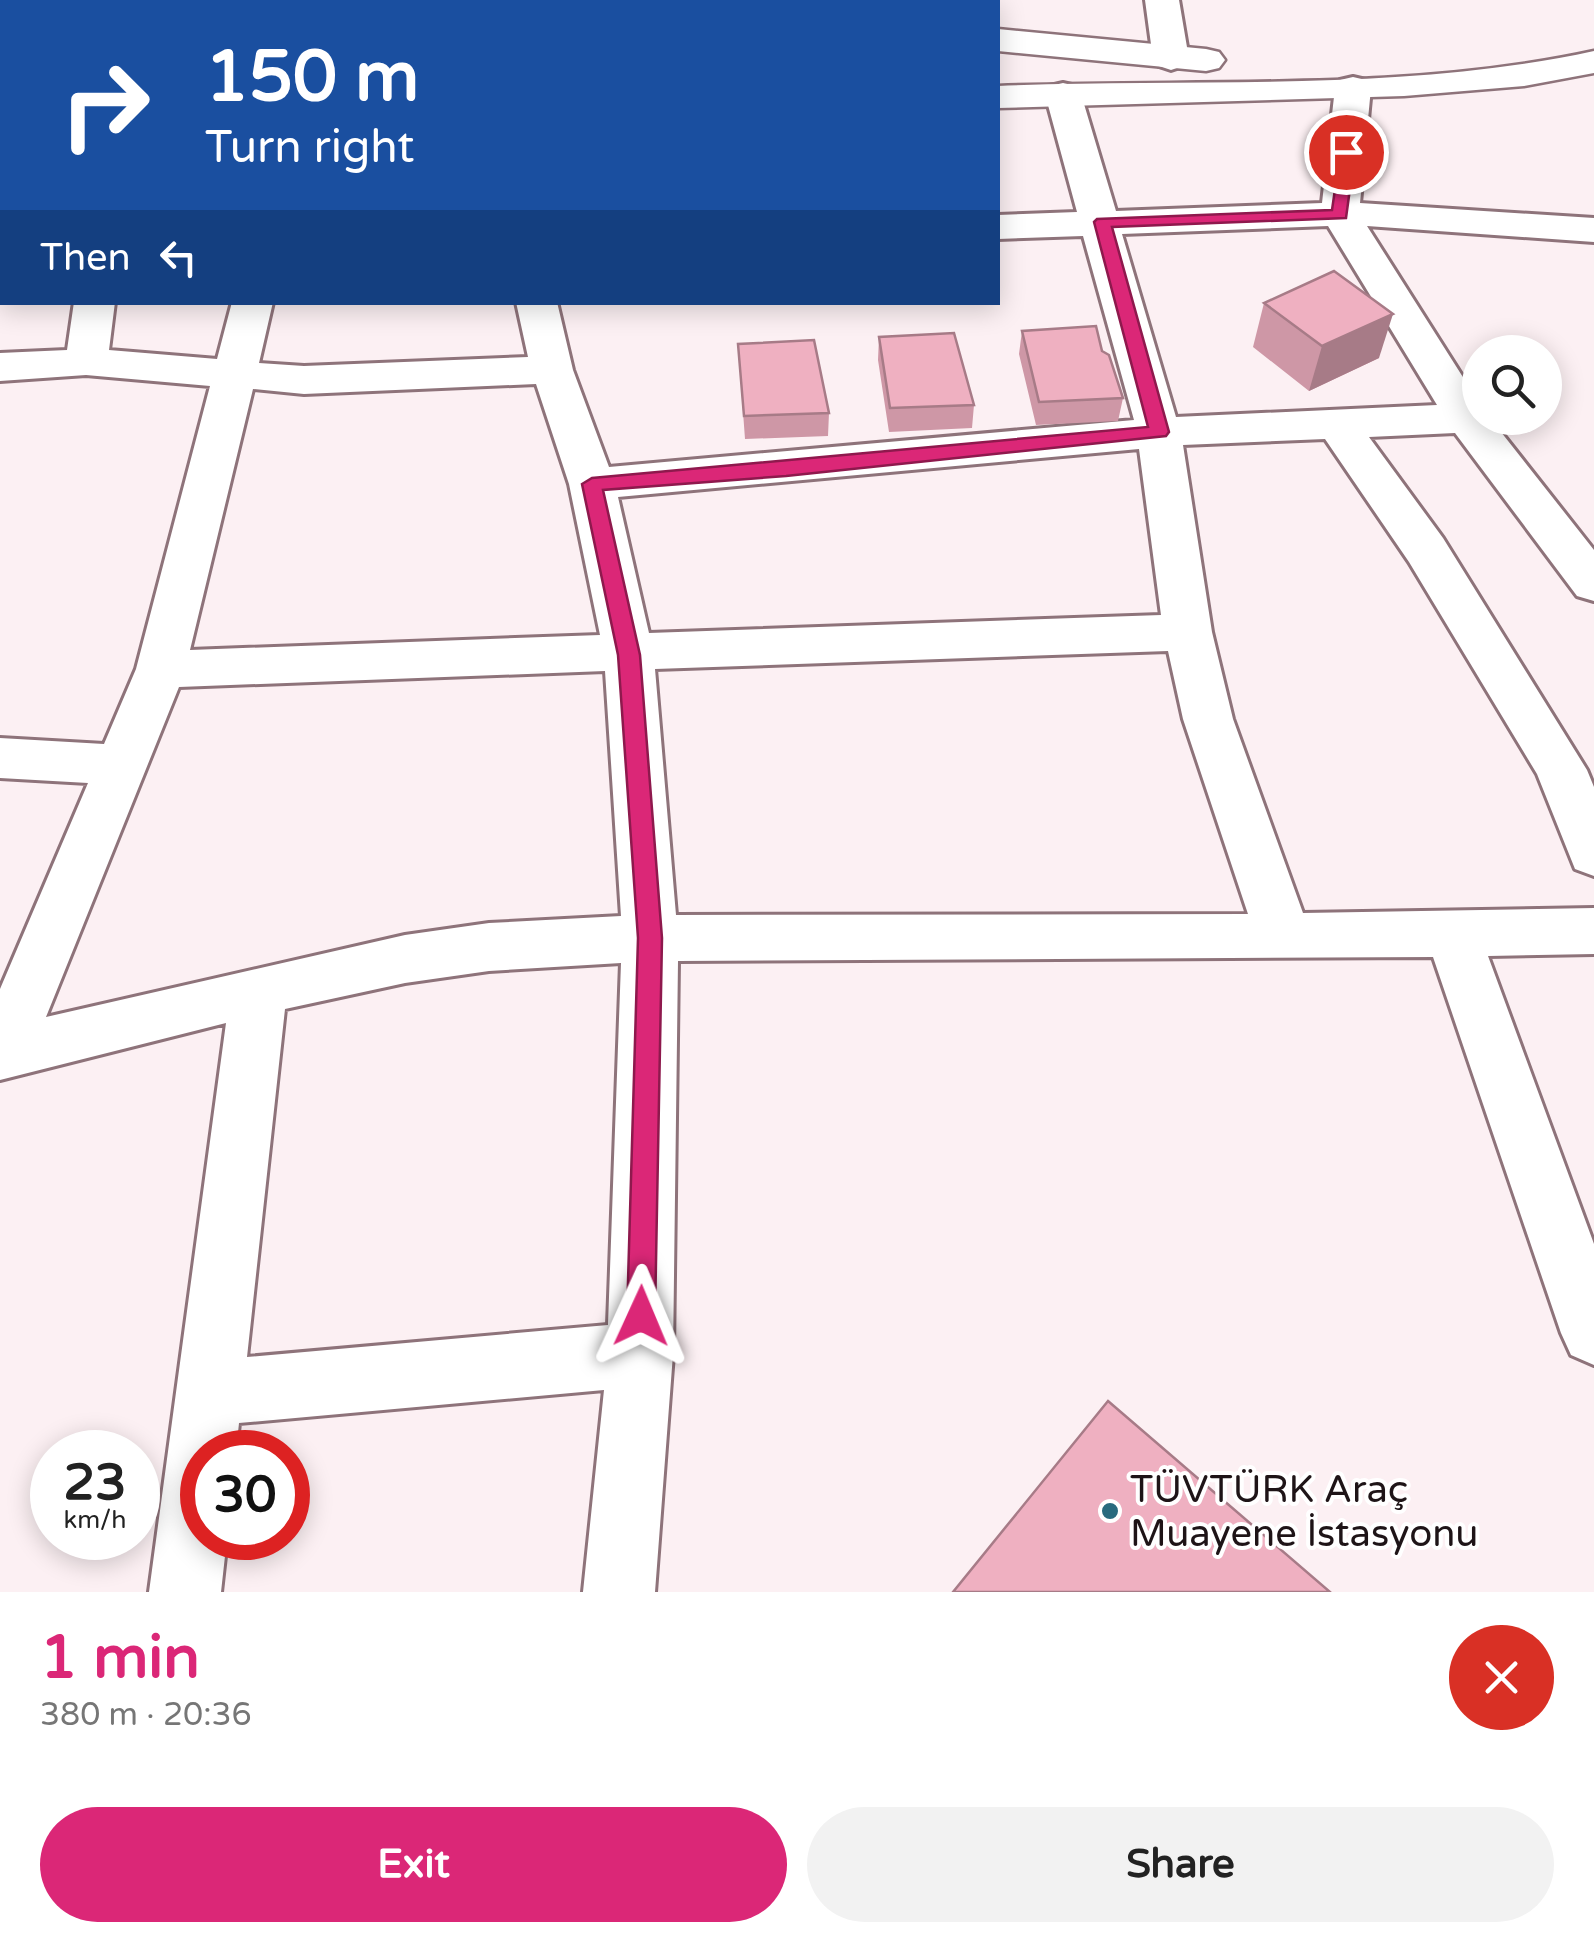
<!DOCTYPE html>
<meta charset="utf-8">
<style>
body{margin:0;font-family:"Varela Round",sans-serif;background:#f2f2f2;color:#222;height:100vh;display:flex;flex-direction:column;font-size:38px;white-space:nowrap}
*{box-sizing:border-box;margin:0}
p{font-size:32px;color:#767676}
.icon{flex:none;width:55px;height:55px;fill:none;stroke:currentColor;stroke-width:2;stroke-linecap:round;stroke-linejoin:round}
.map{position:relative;height:1592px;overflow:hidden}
.panel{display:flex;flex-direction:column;background:#fff;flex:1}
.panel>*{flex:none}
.guide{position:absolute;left:0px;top:0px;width:1000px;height:305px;box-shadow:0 5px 25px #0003;background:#1a4fa0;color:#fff;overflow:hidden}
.fabs{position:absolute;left:1462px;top:335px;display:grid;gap:20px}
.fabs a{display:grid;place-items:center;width:100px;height:100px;border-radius:50%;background:#fff;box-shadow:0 5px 25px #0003;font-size:50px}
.speed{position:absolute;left:30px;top:1430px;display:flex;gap:20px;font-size:50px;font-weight:700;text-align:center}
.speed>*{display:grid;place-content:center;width:130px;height:130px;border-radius:50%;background:#fff;box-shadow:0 5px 25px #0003;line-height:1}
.speed small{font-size:25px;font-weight:400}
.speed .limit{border:15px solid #d22;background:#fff;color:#111}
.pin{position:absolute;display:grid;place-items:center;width:85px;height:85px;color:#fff;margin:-42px;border:5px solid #fff;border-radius:50%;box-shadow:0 2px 10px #0007}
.me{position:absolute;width:110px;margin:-55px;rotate:1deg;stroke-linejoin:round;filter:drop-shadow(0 0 8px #0008)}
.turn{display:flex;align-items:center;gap:35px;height:210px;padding:0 40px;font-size:45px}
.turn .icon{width:130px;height:130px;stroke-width:2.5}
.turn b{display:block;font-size:70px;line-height:85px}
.then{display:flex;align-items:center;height:95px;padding:0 40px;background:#0003;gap:20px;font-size:38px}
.round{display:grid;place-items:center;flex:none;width:105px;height:105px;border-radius:52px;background:#f2f2f2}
.head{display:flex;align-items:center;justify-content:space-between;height:170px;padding:0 40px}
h1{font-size:60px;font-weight:700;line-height:75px;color:#db2777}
.cta{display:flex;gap:20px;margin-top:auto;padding:20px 40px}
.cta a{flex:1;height:115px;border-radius:60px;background:#db2777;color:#fff;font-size:40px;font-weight:700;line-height:115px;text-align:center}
.cta a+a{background:#f2f2f2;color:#222}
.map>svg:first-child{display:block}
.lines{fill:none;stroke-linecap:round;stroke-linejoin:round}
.minor-casing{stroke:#8e737a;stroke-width:6}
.major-casing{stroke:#8e737a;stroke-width:5}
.minor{fill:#fff;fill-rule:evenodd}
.major{fill:#fff;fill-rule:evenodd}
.wall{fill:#ce97a6}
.shaded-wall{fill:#a77b87}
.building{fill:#efb0c1;stroke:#a77b87;stroke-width:2.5}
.route{fill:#db2777;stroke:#8e194d;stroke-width:2.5}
.poi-dot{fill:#296a7e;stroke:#fff;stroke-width:4}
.labels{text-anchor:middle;stroke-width:8;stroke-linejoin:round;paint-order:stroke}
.near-poi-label{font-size:38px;fill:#1e1417;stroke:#fff;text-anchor:start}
</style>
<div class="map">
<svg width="1594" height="1592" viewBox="0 0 1594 1592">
<rect width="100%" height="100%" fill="#fcf0f3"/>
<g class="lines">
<defs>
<path id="minor" d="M 220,0 L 254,0 L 254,2 L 220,2 Z
M 1145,0 L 1179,0 L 1189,59 L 1183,66 L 1171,70 L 1159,66 L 1153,59 Z
M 1353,77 L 1366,80 L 1371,88 L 1360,203 L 1594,218 L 1594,242 L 1367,226 L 1480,404 L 1480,418 L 1490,418 L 1594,550 L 1594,601 L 1577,596 L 1455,433 L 1369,437 L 1443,538 L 1587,770 L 1594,787 L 1594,876 L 1575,869 L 1537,774 L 1409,562 L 1325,439 L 1183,445 L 1212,632 L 1233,719 L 1303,913 L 1594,908 L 1594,954 L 1488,956 L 1594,1244 L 1594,1365 L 1571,1355 L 1561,1333 L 1433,957 L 678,961 L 673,1354 L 655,1592 L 583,1592 L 604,1390 L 239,1423 L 236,1452 L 202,1452 L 202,1538 L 227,1538 L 221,1592 L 149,1592 L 226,1023 L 0,1080 L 0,989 L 88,783 L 0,778 L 0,738 L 104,744 L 136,669 L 210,386 L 86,375 L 0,381 L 0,353 L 67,350 L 74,302 L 115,302 L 109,350 L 217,359 L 232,302 L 273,302 L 259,363 L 304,366 L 528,357 L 516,302 L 557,302 L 573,370 L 609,467 L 1134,420 L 1083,236 L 998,239 L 998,215 L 1077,212 L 1045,94 L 1050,86 L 1063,83 L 1076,86 L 1081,94 L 1116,211 L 1322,203 L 1335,88 L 1340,80 ZM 1328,226 L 1437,405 L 1176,417 L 1122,234 ZM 536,384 L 569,484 L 600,635 L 190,650 L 253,389 L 304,394 ZM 1139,449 L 1161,615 L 649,633 L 618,497 ZM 1168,651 L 1183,719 L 1248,914 L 676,915 L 655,669 ZM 605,671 L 621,916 L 489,923 L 405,935 L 46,1017 L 179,687 ZM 621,963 L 608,1325 L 247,1357 L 285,1009 L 405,983 L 489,971 Z"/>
<path id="major" d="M 998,29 L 1206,49 L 1219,52 L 1225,60 L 1219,68 L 1206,71 L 998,51 Z
M 1594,51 L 1594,73 L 1524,86 L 1404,96 L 998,108 L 998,86 C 1193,78 1403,93 1594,51 Z
M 0,75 L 2,75 L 2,97 L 0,97 Z
M 0,142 L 2,142 L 2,166 L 0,166 Z"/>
</defs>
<use href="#minor" class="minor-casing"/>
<use href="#major" class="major-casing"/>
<use href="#minor" class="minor"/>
<use href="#major" class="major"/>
</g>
<path class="wall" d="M 1264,303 L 1379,358 L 1309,391 L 1253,347 Z
M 1022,331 L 1102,351 L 1123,398 L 1118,421 L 1036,425 L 1019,354 Z
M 879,337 L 974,405 L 972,428 L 889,432 L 878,360 Z
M 738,344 L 829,413 L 828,436 L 745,439 Z"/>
<path class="shaded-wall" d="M 1393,314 L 1379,358 L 1309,391 L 1322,346 Z"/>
<path class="building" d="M 1334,271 L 1393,314 L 1322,346 L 1264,303 Z
M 1096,326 L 1102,351 L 1109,355 L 1123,398 L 1039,402 L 1022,331 Z
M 954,333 L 974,405 L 890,408 L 879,337 Z
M 814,340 L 829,413 L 744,416 L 738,344 Z
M 1108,1401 L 1330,1592 L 953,1592 Z"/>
<path class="route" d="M 1341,148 L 1355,152 L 1346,218 L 1112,227 L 1169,432 L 1166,436 L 786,476 L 603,490 L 640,655 L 662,938 L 655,1316 L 651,1326 L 641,1330 L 631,1326 L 627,1316 L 638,938 L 618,655 L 582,484 L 592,478 L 1148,427 L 1094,222 L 1097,219 L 1332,210 Z"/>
<circle class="poi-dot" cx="1110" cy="1511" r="10"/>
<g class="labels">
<g class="near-poi-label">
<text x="1130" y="1502">TÜVTÜRK Araç<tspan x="1130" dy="44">Muayene İstasyonu</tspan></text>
</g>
</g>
</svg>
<div class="fabs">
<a><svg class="icon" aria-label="search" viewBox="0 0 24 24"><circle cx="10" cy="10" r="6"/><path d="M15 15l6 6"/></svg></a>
</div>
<div class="speed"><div>23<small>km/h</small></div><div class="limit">30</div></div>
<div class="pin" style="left:1346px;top:152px;background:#d93025"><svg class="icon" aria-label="arrive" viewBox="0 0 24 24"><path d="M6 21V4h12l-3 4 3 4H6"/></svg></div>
<svg class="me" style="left:641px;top:1316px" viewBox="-20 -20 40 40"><path d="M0-17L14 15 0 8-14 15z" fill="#db2777" stroke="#fff" stroke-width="4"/></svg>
<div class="guide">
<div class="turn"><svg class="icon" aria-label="right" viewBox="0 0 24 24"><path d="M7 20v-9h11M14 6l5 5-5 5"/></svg><div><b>150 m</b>Turn right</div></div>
<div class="then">Then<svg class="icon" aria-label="left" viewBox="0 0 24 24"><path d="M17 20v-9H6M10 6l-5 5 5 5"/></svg></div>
</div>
</div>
<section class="panel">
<div class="head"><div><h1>1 min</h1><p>380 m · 20:36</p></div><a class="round" style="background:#d93025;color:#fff"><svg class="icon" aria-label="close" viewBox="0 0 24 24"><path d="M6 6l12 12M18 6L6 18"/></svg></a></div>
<div class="cta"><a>Exit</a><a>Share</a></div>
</section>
